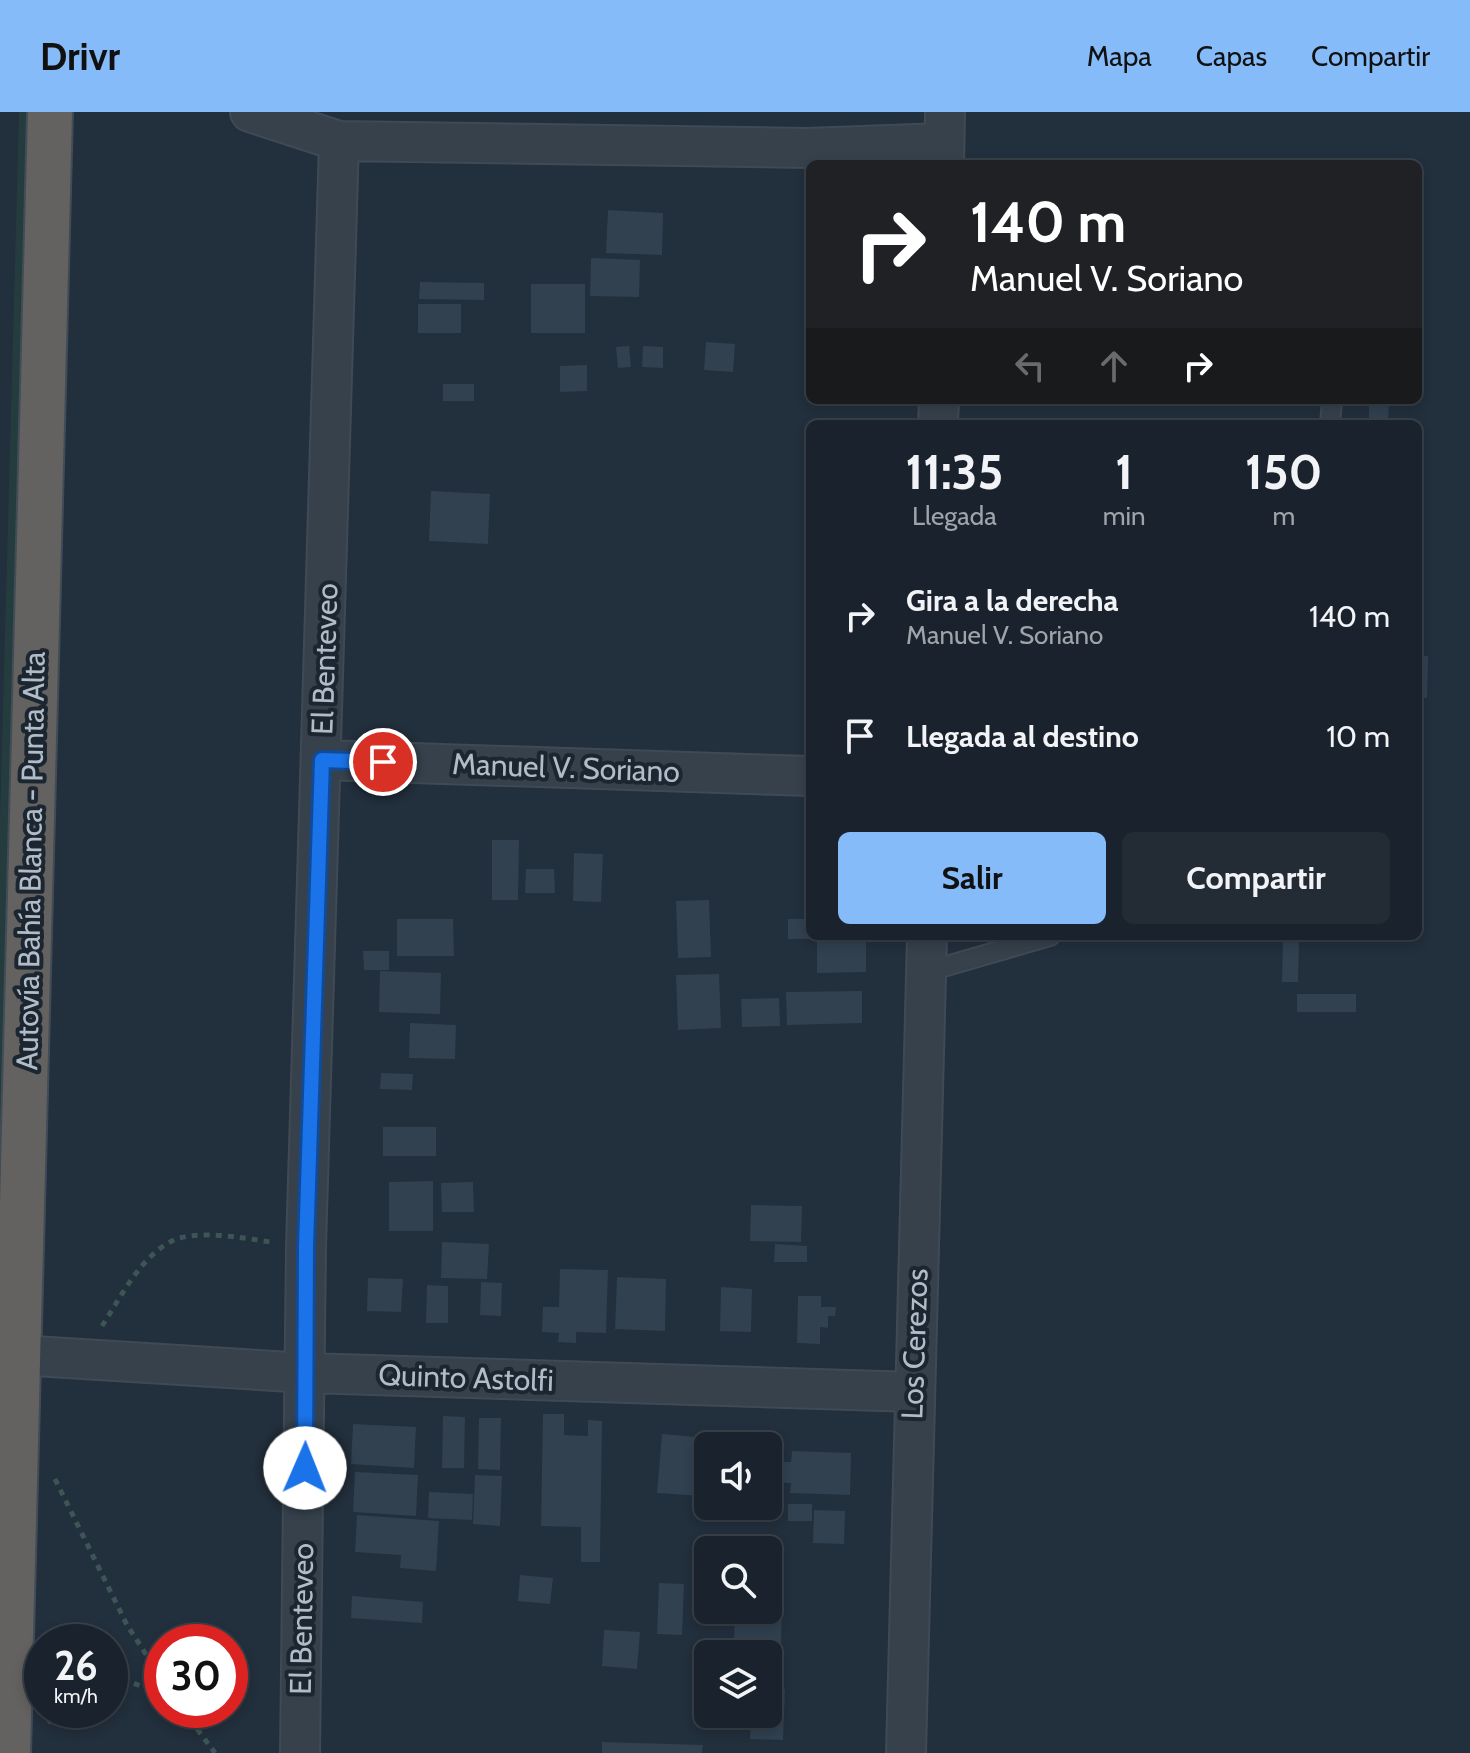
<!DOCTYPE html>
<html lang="es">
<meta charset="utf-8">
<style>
body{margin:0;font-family:Cabin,sans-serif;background:#232b35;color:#f1f3f6;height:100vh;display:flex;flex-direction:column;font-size:30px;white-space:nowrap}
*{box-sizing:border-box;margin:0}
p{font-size:26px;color:#9fa4aa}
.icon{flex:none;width:44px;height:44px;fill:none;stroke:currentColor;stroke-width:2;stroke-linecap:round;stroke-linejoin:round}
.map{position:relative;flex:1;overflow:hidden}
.drawer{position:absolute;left:806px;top:308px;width:616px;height:520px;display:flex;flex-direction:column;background:#1a232d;border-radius:12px;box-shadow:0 4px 12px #0003,0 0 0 2px #384049}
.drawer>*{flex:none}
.banner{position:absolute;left:806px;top:48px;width:616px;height:244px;border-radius:12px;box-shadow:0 4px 12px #0003,0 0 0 2px #384049;background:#202124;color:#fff;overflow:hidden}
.tools{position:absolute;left:694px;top:1320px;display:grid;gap:16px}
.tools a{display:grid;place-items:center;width:88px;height:88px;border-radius:12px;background:#1a232d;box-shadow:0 4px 12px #0003,0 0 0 2px #384049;font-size:40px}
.speed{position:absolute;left:24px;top:1512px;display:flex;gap:16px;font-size:40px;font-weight:700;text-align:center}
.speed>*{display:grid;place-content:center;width:104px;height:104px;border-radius:50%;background:#1a232d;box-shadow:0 4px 12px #0003,0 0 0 2px #384049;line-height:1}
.speed small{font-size:20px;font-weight:400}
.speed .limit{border:12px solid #d22;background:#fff;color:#111}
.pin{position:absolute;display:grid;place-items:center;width:68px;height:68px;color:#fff;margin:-34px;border:4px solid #fff;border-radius:50%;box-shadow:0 2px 8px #0007}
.me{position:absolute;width:88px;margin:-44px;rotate:1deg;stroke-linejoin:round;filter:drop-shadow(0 0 6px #0008)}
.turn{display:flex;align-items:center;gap:28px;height:168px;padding:0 32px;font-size:36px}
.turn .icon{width:104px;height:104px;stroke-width:2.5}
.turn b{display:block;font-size:56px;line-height:68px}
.lanes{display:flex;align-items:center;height:76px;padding:0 32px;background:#0003;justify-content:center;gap:40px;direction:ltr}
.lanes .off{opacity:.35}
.eta{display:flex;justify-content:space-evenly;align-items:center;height:136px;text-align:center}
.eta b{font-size:48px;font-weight:800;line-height:56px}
.action{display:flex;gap:16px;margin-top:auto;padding:16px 32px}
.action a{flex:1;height:92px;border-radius:12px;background:#85bbf9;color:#111;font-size:32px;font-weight:800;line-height:92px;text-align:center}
.action a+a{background:#232b35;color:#f1f3f6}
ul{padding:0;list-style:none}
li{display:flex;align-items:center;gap:24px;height:120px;padding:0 32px}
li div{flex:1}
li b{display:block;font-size:30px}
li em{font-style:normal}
header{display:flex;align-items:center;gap:48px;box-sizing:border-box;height:112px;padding:0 40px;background:#85bbf9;color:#111}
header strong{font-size:38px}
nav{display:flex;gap:44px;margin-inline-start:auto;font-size:28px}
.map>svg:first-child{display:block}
.green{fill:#243c3d}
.building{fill:#314150}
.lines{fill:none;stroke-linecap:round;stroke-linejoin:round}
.service-casing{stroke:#3f4a55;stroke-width:22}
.minor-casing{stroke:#3f4a55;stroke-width:42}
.trunk-casing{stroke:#414c57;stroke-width:48}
.path{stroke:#3d5555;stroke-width:5;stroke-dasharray:6 6;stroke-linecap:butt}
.service{stroke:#36414c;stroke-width:18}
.minor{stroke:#36414c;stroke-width:38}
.trunk{stroke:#636260;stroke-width:44}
.route-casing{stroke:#114b97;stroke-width:20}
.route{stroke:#1a73e8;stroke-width:14}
.labels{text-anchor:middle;stroke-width:8;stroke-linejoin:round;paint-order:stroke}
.street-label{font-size:30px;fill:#b1bcc8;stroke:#1b2631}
</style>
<header>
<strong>Drivr</strong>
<nav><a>Mapa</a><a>Capas</a><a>Compartir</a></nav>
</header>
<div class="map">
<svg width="1470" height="1641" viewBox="0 0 1470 1641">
<rect width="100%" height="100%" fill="#222f3c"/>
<path class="green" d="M 19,0 L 29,0 L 0,1160 L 0,706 Z"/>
<path class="building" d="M 608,98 L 663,101 L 662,143 L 606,141 Z
M 591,146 L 640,148 L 639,185 L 590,184 Z
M 420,170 L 484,171 L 484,188 L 419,187 Z
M 531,172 L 585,172 L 585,221 L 531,221 Z
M 418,192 L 461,192 L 461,221 L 418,221 Z
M 706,230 L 735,232 L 733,260 L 704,258 Z
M 629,234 L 631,255 L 618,256 L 616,235 Z
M 643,234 L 663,235 L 663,256 L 642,255 Z
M 587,253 L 587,279 L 560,280 L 560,254 Z
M 443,272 L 474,272 L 474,289 L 443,289 Z
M 1369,288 L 1389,288 L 1388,312 L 1369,312 Z
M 431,379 L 490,382 L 488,432 L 429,429 Z
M 1418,544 L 1428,544 L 1427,586 L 1418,586 Z
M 1418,603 L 1423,603 L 1421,720 L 1418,720 Z
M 492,728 L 519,728 L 518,788 L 492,788 Z
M 574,741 L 603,742 L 601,790 L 573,789 Z
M 526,757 L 554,757 L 555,781 L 525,781 Z
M 709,788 L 711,845 L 678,846 L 676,789 Z
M 397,807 L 453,807 L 454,844 L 397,844 Z
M 788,807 L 810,807 L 810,824 L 880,824 L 881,830 L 866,830 L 866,860 L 817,861 L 817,827 L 788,827 Z
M 1306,824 L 1359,824 L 1359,828 L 1306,827 Z
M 1283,828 L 1299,829 L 1298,870 L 1282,870 Z
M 363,839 L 389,839 L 389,858 L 364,858 Z
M 380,859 L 441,861 L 440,902 L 379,900 Z
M 719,862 L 721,916 L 678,918 L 676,863 Z
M 862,879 L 862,911 L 787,913 L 786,880 Z
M 1297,882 L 1356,882 L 1356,900 L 1297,900 Z
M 779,886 L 780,914 L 742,915 L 741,887 Z
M 410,911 L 456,913 L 455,947 L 409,946 Z
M 381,961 L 413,962 L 412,978 L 380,977 Z
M 383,1015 L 436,1015 L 436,1044 L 383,1044 Z
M 433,1069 L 433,1119 L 389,1119 L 389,1070 Z
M 473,1070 L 474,1100 L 442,1100 L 441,1071 Z
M 751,1093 L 802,1094 L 801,1130 L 750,1129 Z
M 442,1130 L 489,1132 L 487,1167 L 441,1166 Z
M 775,1132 L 807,1134 L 807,1150 L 774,1150 Z
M 560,1157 L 608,1158 L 606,1221 L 576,1220 L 576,1231 L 558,1230 L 559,1221 L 542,1220 L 543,1195 L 559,1195 Z
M 617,1165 L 666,1167 L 665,1219 L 615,1217 Z
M 368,1166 L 403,1167 L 401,1200 L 367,1199 Z
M 481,1170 L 502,1171 L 501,1204 L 480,1203 Z
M 427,1173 L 448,1174 L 448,1211 L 426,1211 Z
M 721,1175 L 752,1177 L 751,1220 L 720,1219 Z
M 798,1184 L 821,1184 L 821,1195 L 836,1195 L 835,1204 L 828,1204 L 828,1216 L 820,1215 L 820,1232 L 797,1231 Z
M 543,1302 L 564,1302 L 564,1323 L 588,1324 L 588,1308 L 602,1309 L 600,1450 L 581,1450 L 581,1415 L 541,1414 Z
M 443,1304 L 465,1305 L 464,1356 L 442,1356 Z
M 479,1306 L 501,1306 L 500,1358 L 478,1357 Z
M 353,1312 L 416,1315 L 414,1356 L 351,1352 Z
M 662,1322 L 706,1326 L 701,1384 L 657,1381 Z
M 792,1339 L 851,1341 L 850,1383 L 790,1381 L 791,1371 L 768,1370 L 769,1350 L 791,1350 Z
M 355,1360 L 418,1363 L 416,1404 L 353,1400 Z
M 475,1363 L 502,1364 L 500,1414 L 473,1412 Z
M 429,1380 L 473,1382 L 472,1408 L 428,1406 Z
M 788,1392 L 812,1392 L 812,1409 L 788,1409 Z
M 814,1398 L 845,1399 L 844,1432 L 813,1431 Z
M 357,1403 L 439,1409 L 436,1459 L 400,1456 L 401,1443 L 355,1440 Z
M 520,1463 L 553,1466 L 550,1492 L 518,1489 Z
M 659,1471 L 684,1472 L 682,1523 L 657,1522 Z
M 768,1482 L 782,1483 L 781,1534 L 734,1533 L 735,1498 L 768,1498 Z
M 352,1484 L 423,1490 L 422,1511 L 351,1506 Z
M 604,1518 L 640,1520 L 637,1557 L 602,1554 Z
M 768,1577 L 785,1577 L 783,1628 L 750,1627 L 751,1602 L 768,1602 Z
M 602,1630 L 703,1633 L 702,1641 L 602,1641 Z"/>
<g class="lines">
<defs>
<path id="service" d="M 1330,312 L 1332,289
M 926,860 L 1050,824"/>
<path id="minor" d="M 250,0 L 339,29 L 807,36 L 944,31
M 944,52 L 945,0
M 938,312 L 939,288
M 322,648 L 810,664
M 18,1243 L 307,1261 L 914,1280
M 300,1641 L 306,1135 L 339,29
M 906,1641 L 927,824"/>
<path id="trunk" d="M 8,1641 L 50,0"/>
</defs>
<use href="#service" class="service-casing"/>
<use href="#minor" class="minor-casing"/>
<use href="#trunk" class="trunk-casing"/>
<path class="path" d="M 102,1214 C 121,1185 140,1145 172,1129 C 196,1117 244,1126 270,1130
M 55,1367 L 127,1513 L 162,1567
M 110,1572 L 133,1571 L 162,1582
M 183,1598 L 215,1641
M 48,1611 L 61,1598"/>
<use href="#service" class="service"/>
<use href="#minor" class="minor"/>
<use href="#trunk" class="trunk"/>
</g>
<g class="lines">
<defs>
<path id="route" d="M 305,1356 L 306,1135 L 322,648 L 383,650"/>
</defs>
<use href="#route" class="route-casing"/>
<use href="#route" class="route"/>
</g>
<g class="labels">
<g class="street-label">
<text transform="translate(325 547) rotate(-88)" y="10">El Benteveo</text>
<text transform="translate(566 656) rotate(2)" y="10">Manuel V. Soriano</text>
<text transform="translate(31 749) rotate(-89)" y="10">Autovía Bahía Blanca - Punta Alta</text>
<text transform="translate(915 1232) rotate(-88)" y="10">Los Cerezos</text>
<text transform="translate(466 1266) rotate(2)" y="10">Quinto Astolfi</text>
<text transform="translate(302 1507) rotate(-89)" y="10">El Benteveo</text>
</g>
</g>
</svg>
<div class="tools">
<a><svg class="icon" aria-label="sound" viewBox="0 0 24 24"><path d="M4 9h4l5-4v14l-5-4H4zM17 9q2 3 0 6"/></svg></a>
<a><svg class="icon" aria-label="search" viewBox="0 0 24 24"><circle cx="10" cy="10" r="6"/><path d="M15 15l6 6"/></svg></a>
<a><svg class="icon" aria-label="layers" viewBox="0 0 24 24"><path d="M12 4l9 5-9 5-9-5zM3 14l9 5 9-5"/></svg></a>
</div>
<div class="speed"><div>26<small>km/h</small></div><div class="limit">30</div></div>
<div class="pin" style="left:383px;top:650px;background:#d93025"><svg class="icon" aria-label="arrive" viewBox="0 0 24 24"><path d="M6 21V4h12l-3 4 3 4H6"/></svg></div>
<svg class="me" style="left:305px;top:1356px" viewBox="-20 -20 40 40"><circle r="19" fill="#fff"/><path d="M0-13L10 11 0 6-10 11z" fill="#1a73e8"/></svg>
<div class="banner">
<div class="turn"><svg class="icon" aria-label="right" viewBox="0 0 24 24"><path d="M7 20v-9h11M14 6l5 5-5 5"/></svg><div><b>140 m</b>Manuel V. Soriano</div></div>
<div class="lanes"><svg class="icon off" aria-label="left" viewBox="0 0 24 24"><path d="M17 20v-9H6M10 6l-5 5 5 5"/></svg><svg class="icon off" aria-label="ahead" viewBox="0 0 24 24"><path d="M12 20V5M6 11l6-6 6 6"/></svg><svg class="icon" aria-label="right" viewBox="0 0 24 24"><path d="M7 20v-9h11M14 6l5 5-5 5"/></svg></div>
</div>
<section class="drawer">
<div class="eta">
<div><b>11:35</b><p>Llegada</p></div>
<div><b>1</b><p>min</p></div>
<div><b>150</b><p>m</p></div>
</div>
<ul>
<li><svg class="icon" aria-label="right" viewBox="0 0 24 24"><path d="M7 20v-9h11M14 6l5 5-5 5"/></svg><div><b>Gira a la derecha</b><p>Manuel V. Soriano</p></div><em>140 m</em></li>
<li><svg class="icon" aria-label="arrive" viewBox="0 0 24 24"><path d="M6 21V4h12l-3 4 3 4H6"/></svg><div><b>Llegada al destino</b></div><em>10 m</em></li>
</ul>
<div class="action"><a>Salir</a><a>Compartir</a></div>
</section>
</div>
